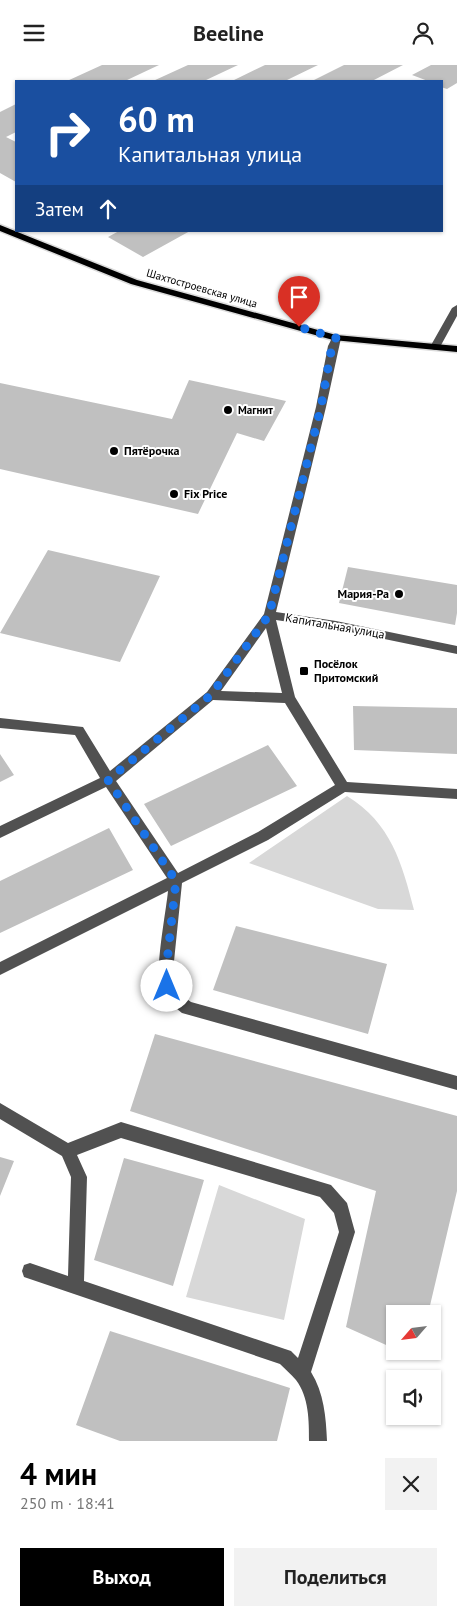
<!DOCTYPE html>
<html lang="ru">
<meta charset="utf-8">
<style>
body{margin:0;font-family:"PT Sans",sans-serif;background:#f2f2f2;color:#222;height:100vh;display:flex;flex-direction:column;font-size:19px;white-space:nowrap}
*{box-sizing:border-box;margin:0}
p{font-size:16px;color:#767676}
.icon{flex:none;width:28px;height:28px;fill:none;stroke:currentColor;stroke-width:2;stroke-linecap:round;stroke-linejoin:round}
.map{position:relative;height:1376px;overflow:hidden}
.details{display:flex;flex-direction:column;background:#fff;flex:1}
.details>*{flex:none}
.banner{position:absolute;left:15px;top:15px;width:428px;height:152px;border-radius:0px;box-shadow:0 1px 4px #0004;background:#1a4fa0;color:#fff;overflow:hidden}
.needle{width:32px;rotate:242deg}
.buttons{position:absolute;left:386px;top:1240px;display:grid;gap:10px}
.buttons a{display:grid;place-items:center;width:55px;height:55px;border-radius:0px;background:#fff;box-shadow:0 1px 4px #0004;font-size:25px}
.pin{position:absolute;display:grid;place-items:center;width:42px;height:42px;color:#fff;margin:-51px -21px;border-radius:50% 50% 50% 0;rotate:-45deg;box-shadow:0 0 5px #0007}
.pin .icon{rotate:45deg}
.me{position:absolute;width:55px;margin:-28px;rotate:0deg;stroke-linejoin:round;filter:drop-shadow(0 0 4px #0008)}
.turn{display:flex;align-items:center;gap:18px;height:105px;padding:0 20px;font-size:22px}
.turn .icon{width:65px;height:65px;stroke-width:2.5}
.turn b{display:block;font-size:35px;line-height:42px}
.then{display:flex;align-items:center;height:48px;padding:0 20px;background:#0003;gap:10px;font-size:19px}
.round{display:grid;place-items:center;flex:none;width:52px;height:52px;border-radius:0px;background:#f2f2f2}
.overview{display:flex;align-items:center;justify-content:space-between;height:85px;padding:0 20px}
h1{font-size:30px;font-weight:600;line-height:38px;color:#000}
.button{display:flex;gap:10px;margin-top:auto;padding:10px 20px}
.button a{flex:1;height:58px;border-radius:0px;background:#000;color:#fff;font-size:20px;font-weight:600;line-height:58px;text-align:center}
.button a+a{background:#f2f2f2;color:#222}
header{display:flex;justify-content:space-between;align-items:center;height:65px;padding:0 20px;background:#fff;font-size:22px;font-weight:600}
.map>svg:first-child{display:block}
.green{fill:#d8d8d8}
.building{fill:#c0c0c0}
.lines{fill:none;stroke-linecap:round;stroke-linejoin:round}
.major-casing{stroke:#dbdbdb;stroke-width:3}
.minor{fill:#515151;fill-rule:evenodd}
.major{fill:#000;fill-rule:evenodd}
.route{stroke:#1a73e8;stroke-width:9;stroke-dasharray:0 16.2}
.poi-dot{fill:#000;stroke:#fff;stroke-width:2}
.labels{text-anchor:middle;stroke-width:4;stroke-linejoin:round;paint-order:stroke}
.far-street-label{font-size:11px;fill:#000;stroke:#fff}
.far-poi-label{font-size:11px;font-weight:bold;fill:#000;stroke:#fff;text-anchor:start}
.poi-label{font-size:12px;font-weight:bold;fill:#000;stroke:#fff;text-anchor:start}
.street-label{font-size:12px;fill:#000;stroke:#fff}
</style>
<header><svg class="icon" aria-label="menu" viewBox="0 0 24 24"><path d="M4 6h16M4 12h16M4 18h16"/></svg>Beeline<svg class="icon" aria-label="person" viewBox="0 0 24 24"><circle cx="12" cy="8" r="4"/><path d="M4 21q1-7 8-7t8 7"/></svg></header>
<div class="map">
<svg width="457" height="1376" viewBox="0 0 457 1376">
<rect width="100%" height="100%" fill="#fff"/>
<path class="green" d="M 347,731 C 391,758 402,798 414,845 L 378,844 L 249,798 Z
M 219,1120 L 305,1154 L 284,1255 L 186,1232 Z"/>
<path class="building" d="M 102,0 L 159,0 L 125,16 L 67,16 Z
M 188,0 L 238,0 L 204,16 L 153,16 Z
M 265,0 L 318,0 L 285,16 L 232,16 Z
M 344,0 L 403,0 L 372,16 L 312,16 Z
M 431,0 L 457,0 L 457,18 L 447,24 L 441,22 L 441,16 L 428,16 L 412,10 Z
M 16,39 L 16,67 L 6,72 L 16,77 L 16,117 L 0,108 L 0,47 Z
M 119,166 L 190,166 L 143,192 L 108,172 Z
M 189,315 L 286,336 L 264,376 L 237,368 L 198,449 L 0,404 L 0,318 L 172,354 Z
M 48,485 L 160,511 L 120,597 L 0,568 Z
M 348,502 L 457,520 L 457,548 L 455,560 L 339,538 Z
M 353,641 L 457,643 L 457,689 L 354,685 Z
M 268,680 L 297,721 L 171,781 L 144,739 Z
M 0,689 L 14,710 L 0,717 Z
M 109,763 L 133,805 L 0,868 L 0,816 Z
M 236,861 L 387,899 L 368,969 L 213,925 Z
M 155,969 L 457,1051 L 457,1126 L 428,1249 L 395,1249 L 395,1284 L 346,1262 L 376,1126 L 130,1046 Z
M 0,1092 L 14,1096 L 0,1131 Z
M 124,1093 L 204,1115 L 173,1221 L 94,1195 Z
M 110,1266 L 290,1323 L 277,1376 L 120,1376 L 76,1360 Z
M 401,1286 L 419,1286 L 418,1293 Z"/>
<g class="lines">
<defs>
<path id="major" d="M 0,160 L 137,215 L 336,270 L 457,281 L 457,287 L 333,275 L 131,219 L 0,166 Z"/>
</defs>
<use href="#major" class="major-casing"/>
<path class="minor" d="M 457,240 L 457,251 L 440,282 L 435,285 L 432,284 L 430,282 L 452,243 Z
M 336,270 L 341,273 L 326,342 L 276,547 L 336,556 L 457,581 L 457,589 L 336,564 L 276,555 L 295,632 L 347,717 L 457,724 L 457,734 L 345,727 L 268,775 L 182,818 L 173,906 C 174,921 178,928 191,937 L 457,1011 L 457,1025 L 182,948 C 173,941 163,933 160,922 C 155,903 166,847 168,826 L 0,910 L 0,897 L 167,813 L 106,722 L 0,773 L 0,761 L 100,713 L 75,670 L 0,663 L 0,653 L 83,662 L 110,706 L 207,627 L 264,549 L 316,342 L 328,281 L 333,271 ZM 266,563 L 282,628 L 221,626 ZM 213,635 L 285,638 L 335,720 L 258,767 L 178,808 L 116,716 Z
M 0,1038 L 68,1078 L 121,1057 L 331,1120 L 347,1138 L 355,1167 L 311,1307 C 324,1328 326,1352 327,1376 L 309,1376 C 309,1356 309,1332 296,1315 C 291,1309 285,1304 280,1299 L 24,1212 L 22,1206 L 24,1200 L 30,1198 L 68,1211 L 71,1112 L 62,1091 L 0,1054 ZM 121,1073 L 320,1132 L 334,1148 L 339,1167 L 298,1293 L 291,1286 L 285,1284 L 84,1216 L 87,1112 L 77,1090 Z"/>
<use href="#major" class="major"/>
</g>
<g class="lines">
<path class="route" d="M 167,921 L 166,906 L 176,816 L 108,715 L 211,630 L 269,550 L 321,342 L 332,281 L 336,273 L 299,262"/>
</g>
<g class="poi-dot">
<circle cx="228" cy="345" r="5"/>
<circle cx="114" cy="386" r="5"/>
<circle cx="174" cy="429" r="5"/>
<circle cx="399" cy="529" r="5"/>
<rect x="299" y="601" width="10" height="10" rx="2.5"/>
</g>
<g class="labels">
<g class="far-street-label">
<text transform="translate(202 223) rotate(16)" y="4">Шахтостроевская улица</text>
</g>
<g class="far-poi-label">
<text x="238" y="349">Магнит</text>
</g>
<g class="poi-label">
<text x="124" y="390">Пятёрочка</text>
<text x="184" y="433">Fix Price</text>
<text x="389" y="533" text-anchor="end">Мария-Ра</text>
<text x="314" y="603">Посёлок<tspan x="314" dy="14">Притомский</tspan></text>
</g>
<g class="street-label">
<text transform="translate(335 561) rotate(10)" y="4">Капитальная улица</text>
</g>
</g>
</svg>
<div class="buttons">
<a><svg class="needle" viewBox="-14 -14 28 28"><path d="M0-13l5 13h-10z" fill="#e53935"/><path d="M0 13l5-13h-10z" fill="#767676"/></svg></a>
<a><svg class="icon" aria-label="sound" viewBox="0 0 24 24"><path d="M4 9h4l5-4v14l-5-4H4zM17 9q2 3 0 6"/></svg></a>
</div>
<div class="pin" style="left:299px;top:262px;background:#d93025"><svg class="icon" aria-label="arrive" viewBox="0 0 24 24"><path d="M6 21V4h12l-3 4 3 4H6"/></svg></div>
<svg class="me" style="left:167px;top:921px" viewBox="-20 -20 40 40"><circle r="19" fill="#fff"/><path d="M0-13L10 11 0 6-10 11z" fill="#1a73e8"/></svg>
<div class="banner">
<div class="turn"><svg class="icon" aria-label="right" viewBox="0 0 24 24"><path d="M7 20v-9h11M14 6l5 5-5 5"/></svg><div><b>60 m</b>Капитальная улица</div></div>
<div class="then">Затем<svg class="icon" aria-label="ahead" viewBox="0 0 24 24"><path d="M12 20V5M6 11l6-6 6 6"/></svg></div>
</div>
</div>
<section class="details">
<div class="overview"><div><h1>4 мин</h1><p>250 m · 18:41</p></div><a class="round"><svg class="icon" aria-label="close" viewBox="0 0 24 24"><path d="M6 6l12 12M18 6L6 18"/></svg></a></div>
<div class="button"><a>Выход</a><a>Поделиться</a></div>
</section>
